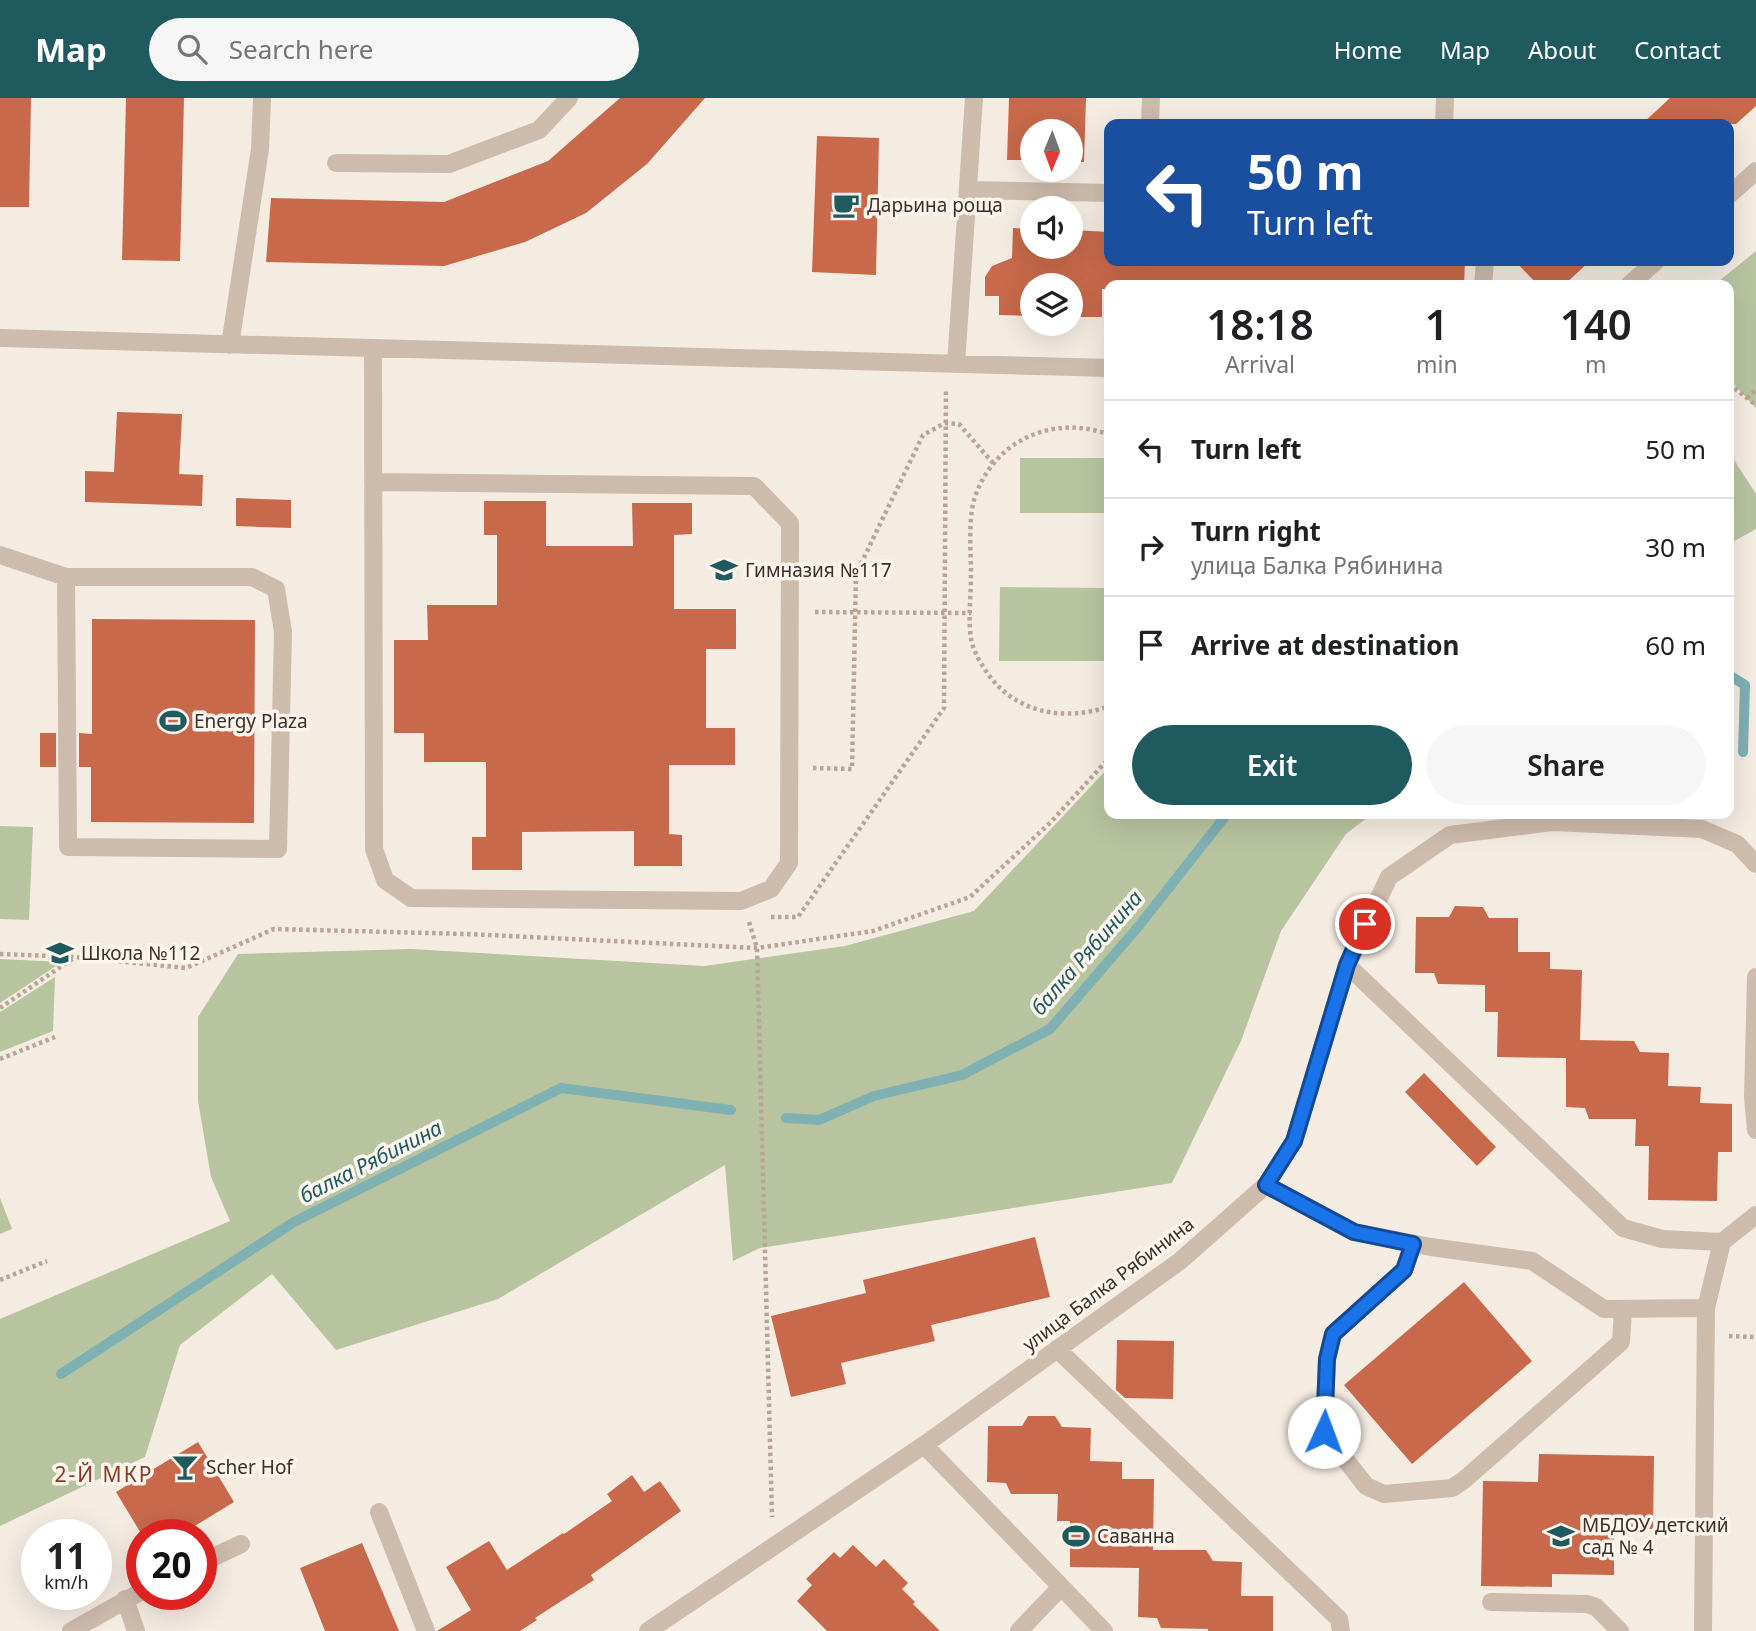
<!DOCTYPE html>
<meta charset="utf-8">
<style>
body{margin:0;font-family:"Noto Sans",sans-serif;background:#f6f6f6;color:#202124;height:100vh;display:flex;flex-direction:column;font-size:26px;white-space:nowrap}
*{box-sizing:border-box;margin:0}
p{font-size:23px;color:#757577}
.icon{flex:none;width:38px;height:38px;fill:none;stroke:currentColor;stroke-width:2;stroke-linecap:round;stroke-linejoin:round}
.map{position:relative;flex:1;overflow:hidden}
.sheet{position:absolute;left:1104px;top:182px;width:630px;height:539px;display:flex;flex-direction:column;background:#fff;border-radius:14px;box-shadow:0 7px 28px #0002}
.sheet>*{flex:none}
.banner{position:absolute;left:1104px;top:21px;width:630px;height:147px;border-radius:14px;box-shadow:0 7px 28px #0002;background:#1a4fa0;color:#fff;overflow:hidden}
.needle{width:46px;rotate:181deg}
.tools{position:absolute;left:1020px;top:21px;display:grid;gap:14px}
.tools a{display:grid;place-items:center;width:63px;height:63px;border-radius:50%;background:#fff;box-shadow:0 7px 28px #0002;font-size:35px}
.speed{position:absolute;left:21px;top:1421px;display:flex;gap:14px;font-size:35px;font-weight:700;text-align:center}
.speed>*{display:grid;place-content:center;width:91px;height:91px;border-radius:50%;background:#fff;box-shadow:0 7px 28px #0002;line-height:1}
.speed small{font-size:18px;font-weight:400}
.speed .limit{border:10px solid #d22;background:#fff;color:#111}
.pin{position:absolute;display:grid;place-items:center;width:60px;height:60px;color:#fff;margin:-30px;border:4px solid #fff;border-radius:50%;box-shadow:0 2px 7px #0007}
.me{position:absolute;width:77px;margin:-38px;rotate:2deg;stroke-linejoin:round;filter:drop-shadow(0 0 5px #0008)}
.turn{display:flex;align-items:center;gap:24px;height:147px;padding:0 28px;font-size:32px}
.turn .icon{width:91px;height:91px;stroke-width:2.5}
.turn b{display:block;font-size:49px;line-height:60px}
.eta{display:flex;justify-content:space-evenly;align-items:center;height:119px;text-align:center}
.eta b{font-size:42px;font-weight:600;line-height:49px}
.action{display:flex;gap:14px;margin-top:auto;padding:14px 28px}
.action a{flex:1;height:80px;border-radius:42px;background:#1f5a5e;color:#fff;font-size:28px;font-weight:600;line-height:80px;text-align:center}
.action a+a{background:#f6f6f6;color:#202124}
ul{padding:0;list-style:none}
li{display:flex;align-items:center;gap:21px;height:98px;padding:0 28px;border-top:2px solid #e0e0e0}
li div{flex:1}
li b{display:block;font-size:26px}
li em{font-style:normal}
header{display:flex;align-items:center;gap:42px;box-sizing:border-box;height:98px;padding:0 35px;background:#1f5a5e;color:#fff}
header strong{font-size:33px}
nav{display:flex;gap:38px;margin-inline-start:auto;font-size:24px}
.search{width:490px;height:63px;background:#f6f6f6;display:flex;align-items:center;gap:18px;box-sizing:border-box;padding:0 24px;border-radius:38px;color:#757577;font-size:26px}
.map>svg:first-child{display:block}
.green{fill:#b8c4a0}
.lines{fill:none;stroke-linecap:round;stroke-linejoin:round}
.stream{stroke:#7fb0b2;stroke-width:10}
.building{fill:#c8694b}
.path{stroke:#b9a596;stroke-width:4.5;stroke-dasharray:3.5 3.5;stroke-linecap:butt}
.minor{stroke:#cdbbac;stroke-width:18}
.route-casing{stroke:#114b97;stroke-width:18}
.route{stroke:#1a73e8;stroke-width:12}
.labels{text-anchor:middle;stroke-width:7;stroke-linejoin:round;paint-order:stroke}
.poi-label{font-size:19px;fill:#3b302b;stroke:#fbf5ee;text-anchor:start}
.street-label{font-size:19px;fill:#3b302b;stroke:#fbf5ee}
.water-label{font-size:21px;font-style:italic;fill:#1f5a5e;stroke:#fbf5ee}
.neighbourhood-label{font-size:21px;letter-spacing:2px;fill:#8c3b22;stroke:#fbf5ee}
</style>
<header>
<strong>Map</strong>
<div class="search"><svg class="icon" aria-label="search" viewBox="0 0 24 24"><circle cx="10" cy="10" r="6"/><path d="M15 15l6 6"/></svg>Search here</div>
<nav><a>Home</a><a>Map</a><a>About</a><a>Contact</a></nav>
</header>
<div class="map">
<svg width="1756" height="1533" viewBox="0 0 1756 1533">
<rect width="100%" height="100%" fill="#f4ebe1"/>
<path class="green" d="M 1756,153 L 1756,310 L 1729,281 L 1729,187 L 1714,187 Z
M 1729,354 L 1756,396 L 1756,431 L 1729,446 Z
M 1020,360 L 1109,360 L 1109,415 L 1020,415 Z
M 1000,489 L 1109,490 L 1109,563 L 999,563 Z
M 1109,669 L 1110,716 L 1372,716 L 1346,736 L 1281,833 L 1241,943 L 1172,1085 L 760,1150 L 733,1163 L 725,1067 L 498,1201 L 336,1252 L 272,1176 L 180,1247 L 145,1359 L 0,1428 L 0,1221 L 230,1123 L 211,1079 L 198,1003 L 198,919 L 238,856 L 411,851 L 704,868 L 845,848 L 974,813 Z
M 0,728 L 33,729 L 29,822 L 0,821 Z
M 0,861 L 62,864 L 0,905 Z
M 55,879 L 53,933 L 0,954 L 0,914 Z
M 0,1100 L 12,1131 L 0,1136 Z"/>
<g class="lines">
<path class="stream" d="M 1729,577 L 1745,587 L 1743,654
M 786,1020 L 819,1022 L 874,998 L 962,977 L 1050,931 L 1138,829 L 1227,716
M 61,1276 L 294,1124 L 561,990 L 731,1012"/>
</g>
<path class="building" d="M 0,0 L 31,0 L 29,109 L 0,109 Z
M 126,0 L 184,0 L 180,163 L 122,162 Z
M 620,0 L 705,0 L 647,66 L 586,115 L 525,144 L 444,168 L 266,164 L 271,100 L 444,104 L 548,63 Z
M 1009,0 L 1086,0 L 1084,64 L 1071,64 L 1071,33 L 1032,33 L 1032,62 L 1007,62 Z
M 1670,0 L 1756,0 L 1756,8 L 1736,26 L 1642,26 Z
M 817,38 L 879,40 L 876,177 L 812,174 Z
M 1013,130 L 1032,131 L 1032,149 L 1071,149 L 1071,132 L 1110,134 L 1110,163 L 1465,163 L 1464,187 L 1110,187 L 1110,191 L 1102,191 L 1102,219 L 1071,219 L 1071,187 L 1032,187 L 1032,218 L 999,217 L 999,198 L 985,198 L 985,179 L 992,168 L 1012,160 Z
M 1515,163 L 1590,163 L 1564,187 L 1538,187 Z
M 117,314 L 182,316 L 179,376 L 203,377 L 202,408 L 85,404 L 85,373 L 114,374 Z
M 236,400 L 291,402 L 291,430 L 236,428 Z
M 484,403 L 546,403 L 546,448 L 633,448 L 632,405 L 692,405 L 692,436 L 674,437 L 674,511 L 736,511 L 736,551 L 706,551 L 706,630 L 735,630 L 735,667 L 669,667 L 669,736 L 682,737 L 682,768 L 634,768 L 634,733 L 522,734 L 522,772 L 472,772 L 472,739 L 486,739 L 486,664 L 424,664 L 424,635 L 394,635 L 394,542 L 428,542 L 427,507 L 497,507 L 497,437 L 484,437 Z
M 92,521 L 255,522 L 254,725 L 91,724 L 91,669 L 79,669 L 79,635 L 92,636 Z
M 40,635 L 56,635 L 56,669 L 40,669 Z
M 1455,808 L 1483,809 L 1489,820 L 1518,820 L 1518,854 L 1550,854 L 1550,871 L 1582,872 L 1580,942 L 1634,943 L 1640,954 L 1669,955 L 1668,988 L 1701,989 L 1700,1005 L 1732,1006 L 1732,1054 L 1718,1054 L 1717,1103 L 1648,1102 L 1649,1048 L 1635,1048 L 1636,1021 L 1589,1021 L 1585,1010 L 1566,1009 L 1566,960 L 1497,959 L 1498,914 L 1485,914 L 1485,887 L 1438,886 L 1434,875 L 1415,875 L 1416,819 L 1449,819 Z
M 1424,975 L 1496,1049 L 1477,1068 L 1405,994 Z
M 1035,1139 L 1050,1199 L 931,1227 L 935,1243 L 841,1265 L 846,1286 L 791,1299 L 771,1218 L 866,1195 L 863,1182 Z
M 1464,1184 L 1532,1263 L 1412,1366 L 1344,1287 Z
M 1117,1242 L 1174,1243 L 1173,1301 L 1125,1300 L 1116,1292 Z
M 1028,1318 L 1055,1318 L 1062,1329 L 1091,1330 L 1090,1363 L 1122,1364 L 1122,1381 L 1154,1381 L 1153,1452 L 1206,1452 L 1213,1463 L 1242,1464 L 1241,1498 L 1273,1498 L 1273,1533 L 1208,1533 L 1208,1531 L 1161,1530 L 1157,1520 L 1138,1519 L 1139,1470 L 1070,1469 L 1070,1423 L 1057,1423 L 1058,1396 L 1011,1396 L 1006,1385 L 987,1384 L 988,1328 L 1022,1328 Z
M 198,1344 L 234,1404 L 180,1437 L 142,1437 L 116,1394 Z
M 1539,1356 L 1654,1358 L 1653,1431 L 1614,1430 L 1614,1477 L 1552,1476 L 1552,1489 L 1481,1488 L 1483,1383 L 1538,1384 Z
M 632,1377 L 644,1394 L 660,1383 L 681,1413 L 591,1477 L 594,1482 L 535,1520 L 537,1522 L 520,1533 L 437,1533 L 471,1512 L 446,1469 L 489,1443 L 507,1472 L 563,1435 L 564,1436 L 612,1403 L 607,1396 Z
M 362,1445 L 399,1533 L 325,1533 L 300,1470 Z
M 853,1447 L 876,1469 L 884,1461 L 908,1485 L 902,1491 L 915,1504 L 913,1506 L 940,1533 L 827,1533 L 797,1503 L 812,1487 L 806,1481 L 834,1454 L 840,1460 Z"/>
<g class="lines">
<path class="path" d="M 1729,286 L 1756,307
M 1747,300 L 1756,292
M 1110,337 C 1053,315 992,343 974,402 C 968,425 971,453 971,477 C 971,497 968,521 971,541 C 973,551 978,561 984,570 C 1011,614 1062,625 1110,608
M 815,514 L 971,515
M 813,670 L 852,671 L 856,476 L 923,337 L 945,325 L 959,326 L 993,365
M 771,819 L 798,819 L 944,610 L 946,291
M 749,824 L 757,850 L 772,1419
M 0,856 L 75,859 L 186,870 L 274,831 L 467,836 L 757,850 L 873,833 L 970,799 L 1051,724 L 1110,659
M 0,910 L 75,859
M 0,961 L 55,939
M 0,1182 L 47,1163
M 1729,1238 L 1756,1239"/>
<path class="minor" d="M 1150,26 L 1151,0
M 1444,26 L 1445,0
M 336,65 L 449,66 L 539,32 L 569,0
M 969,92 L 1110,95
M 1729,97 L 1756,73
M 1483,187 L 1485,163
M 1629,187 L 1656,163
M 0,240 L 1110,270
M 230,247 L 260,51 L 262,0
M 373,250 L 374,751 L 385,782 L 411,800 L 741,803 L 771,791 L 789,765 L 790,425 L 754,388 L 373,384
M 956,266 L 974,0
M 0,457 L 66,479 L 252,479 L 276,491 L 283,534 L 278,751 L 68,749 L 66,479
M 1347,867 L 1623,1130 L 1662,1141 L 1722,1144
M 1756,879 L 1753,999 L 1756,1032
M 1266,1087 L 1354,1134 L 1431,1149 L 1532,1163 L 1604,1211 L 1706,1210
M 1413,1146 L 1404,1172 L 1333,1236 L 1327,1261 L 1324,1334 L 1366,1388 L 1384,1396 L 1452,1390 L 1464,1382 L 1621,1244 L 1623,1211
M 1057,1251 L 1339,1521 L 1341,1533
M 924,1347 L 1104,1533
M 379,1414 L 426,1533
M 201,1465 L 241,1446
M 125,1501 L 136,1533
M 1491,1504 L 1587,1506 L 1596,1509 L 1620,1533
M 71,1533 L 142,1493
M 648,1533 L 924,1347 L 1180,1163 L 1266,1087 L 1294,1043 L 1347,867 L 1389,779 L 1450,737 L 1553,724 L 1702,731 L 1737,746 L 1756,766
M 1019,1533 L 1061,1489
M 1703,1533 L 1706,1210 L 1722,1144 L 1756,1117"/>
</g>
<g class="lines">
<defs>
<path id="route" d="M 1324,1334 L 1327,1261 L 1333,1236 L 1404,1172 L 1413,1146 L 1354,1134 L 1266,1087 L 1294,1043 L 1347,867 L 1365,826"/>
</defs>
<use href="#route" class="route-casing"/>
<use href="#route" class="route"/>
</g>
<defs>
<symbol id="cafe-bare" viewBox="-9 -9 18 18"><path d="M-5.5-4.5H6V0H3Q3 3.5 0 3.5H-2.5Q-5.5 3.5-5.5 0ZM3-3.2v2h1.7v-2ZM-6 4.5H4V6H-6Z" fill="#1f5a5e" stroke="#fbf5ee" stroke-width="2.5" paint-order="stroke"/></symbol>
<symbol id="school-bare" viewBox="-9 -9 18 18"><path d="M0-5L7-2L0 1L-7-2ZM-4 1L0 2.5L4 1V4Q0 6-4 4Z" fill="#1f5a5e" stroke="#fbf5ee" stroke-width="2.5" paint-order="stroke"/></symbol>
<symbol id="stadium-bare" viewBox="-9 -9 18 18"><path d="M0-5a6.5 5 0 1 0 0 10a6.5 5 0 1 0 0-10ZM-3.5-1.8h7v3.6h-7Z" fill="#1f5a5e" stroke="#fbf5ee" stroke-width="2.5" paint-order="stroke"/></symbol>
<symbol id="bar-bare" viewBox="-9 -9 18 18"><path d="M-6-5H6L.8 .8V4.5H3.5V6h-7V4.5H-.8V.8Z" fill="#1f5a5e" stroke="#fbf5ee" stroke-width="2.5" paint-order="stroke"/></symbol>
</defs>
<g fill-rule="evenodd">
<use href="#cafe-bare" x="827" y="88" width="38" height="38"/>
<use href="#school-bare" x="705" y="453" width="38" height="38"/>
<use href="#stadium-bare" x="154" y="604" width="38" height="38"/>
<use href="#school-bare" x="41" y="836" width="38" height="38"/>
<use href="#bar-bare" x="166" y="1350" width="38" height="38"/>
<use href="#stadium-bare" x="1057" y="1419" width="38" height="38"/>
<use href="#school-bare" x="1542" y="1419" width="38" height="38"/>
</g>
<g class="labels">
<g class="poi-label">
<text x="867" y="114">Дарьина роща</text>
<text x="745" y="479">Гимназия №117</text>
<text x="194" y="630">Energy Plaza</text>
<text x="81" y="862">Школа №112</text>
<text x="206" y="1376">Scher Hof</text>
<text x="1582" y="1434">МБДОУ детский<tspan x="1582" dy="22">сад № 4</tspan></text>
<text x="1097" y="1445">Саванна</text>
</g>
<g class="street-label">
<text transform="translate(1108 1186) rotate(-37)" y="7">улица Балка Рябинина</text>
</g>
<g class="water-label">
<text transform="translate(1087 855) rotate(-49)" y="7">балка Рябинина</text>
<text transform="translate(371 1064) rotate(-27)" y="7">балка Рябинина</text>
</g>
<g class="neighbourhood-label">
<text x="104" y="1384">2-Й МКР</text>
</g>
</g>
</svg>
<div class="tools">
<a><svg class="needle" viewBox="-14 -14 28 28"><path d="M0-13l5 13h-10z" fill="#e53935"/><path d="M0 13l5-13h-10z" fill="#757577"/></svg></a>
<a><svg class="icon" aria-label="sound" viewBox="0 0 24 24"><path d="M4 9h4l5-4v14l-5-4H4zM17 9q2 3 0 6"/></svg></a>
<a><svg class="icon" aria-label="layers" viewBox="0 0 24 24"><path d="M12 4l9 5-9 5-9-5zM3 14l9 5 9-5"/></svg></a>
</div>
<div class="speed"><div>11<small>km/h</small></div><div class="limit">20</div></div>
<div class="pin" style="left:1365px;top:826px;background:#d93025"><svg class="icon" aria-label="arrive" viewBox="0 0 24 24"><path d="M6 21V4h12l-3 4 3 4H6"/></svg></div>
<svg class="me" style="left:1324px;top:1334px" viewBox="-20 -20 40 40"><circle r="19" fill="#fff"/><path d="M0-13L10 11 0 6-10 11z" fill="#1a73e8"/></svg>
<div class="banner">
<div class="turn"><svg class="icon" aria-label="left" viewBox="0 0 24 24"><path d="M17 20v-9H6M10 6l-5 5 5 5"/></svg><div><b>50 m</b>Turn left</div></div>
</div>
<section class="sheet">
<div class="eta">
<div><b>18:18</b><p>Arrival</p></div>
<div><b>1</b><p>min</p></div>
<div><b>140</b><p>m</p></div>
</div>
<ul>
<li><svg class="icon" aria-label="left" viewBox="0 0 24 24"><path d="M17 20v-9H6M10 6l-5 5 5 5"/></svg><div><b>Turn left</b></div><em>50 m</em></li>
<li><svg class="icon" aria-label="right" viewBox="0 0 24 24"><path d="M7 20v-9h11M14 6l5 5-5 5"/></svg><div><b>Turn right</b><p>улица Балка Рябинина</p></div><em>30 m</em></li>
<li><svg class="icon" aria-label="arrive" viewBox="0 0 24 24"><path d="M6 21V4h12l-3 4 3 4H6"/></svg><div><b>Arrive at destination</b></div><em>60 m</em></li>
</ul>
<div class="action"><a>Exit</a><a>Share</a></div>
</section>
</div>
